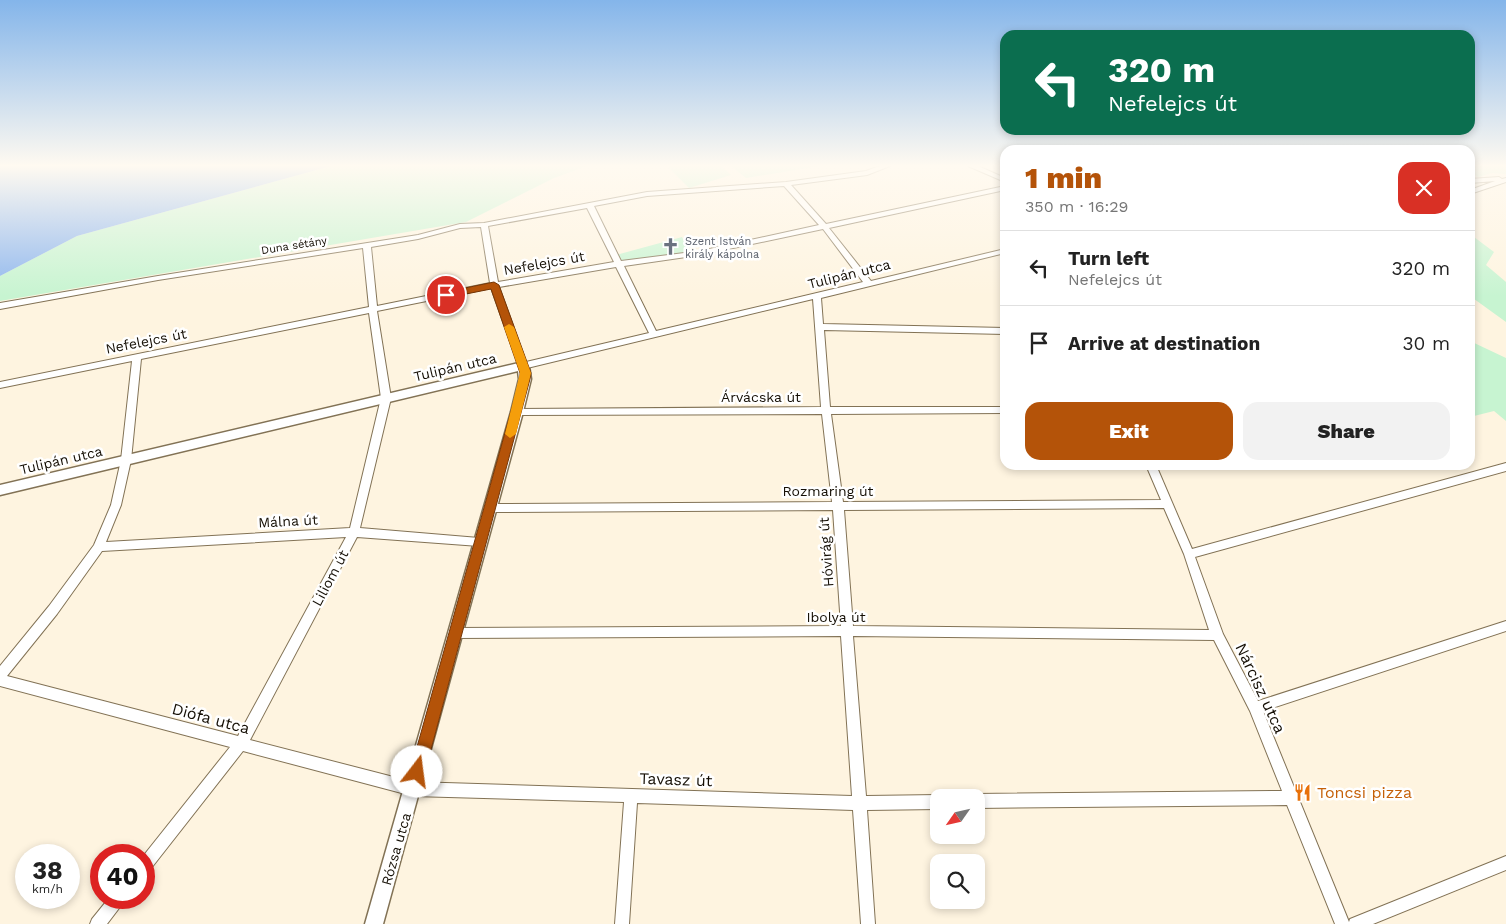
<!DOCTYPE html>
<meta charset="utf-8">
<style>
body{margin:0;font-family:"Work Sans",sans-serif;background:#f2f2f2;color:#222;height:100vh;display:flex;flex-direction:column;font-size:19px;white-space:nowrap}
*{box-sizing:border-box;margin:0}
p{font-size:16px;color:#767676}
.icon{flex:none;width:28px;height:28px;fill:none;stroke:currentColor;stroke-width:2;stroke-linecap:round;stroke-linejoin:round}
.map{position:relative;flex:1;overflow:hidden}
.drawer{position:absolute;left:1000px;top:145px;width:475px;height:325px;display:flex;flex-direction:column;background:#fff;border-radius:15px;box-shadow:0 2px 8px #0003}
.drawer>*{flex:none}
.hud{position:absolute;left:1000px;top:30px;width:475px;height:105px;border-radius:15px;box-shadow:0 2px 8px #0003;background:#0b6e4f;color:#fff;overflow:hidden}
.needle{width:32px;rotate:236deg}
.tools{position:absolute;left:930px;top:789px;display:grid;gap:10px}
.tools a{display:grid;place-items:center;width:55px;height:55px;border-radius:10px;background:#fff;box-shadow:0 2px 8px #0003;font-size:25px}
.speed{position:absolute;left:15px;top:844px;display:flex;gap:10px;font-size:25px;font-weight:700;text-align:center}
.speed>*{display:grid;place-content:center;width:65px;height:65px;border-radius:50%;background:#fff;box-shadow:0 2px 8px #0003;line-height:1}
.speed small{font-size:12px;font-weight:400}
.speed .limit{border:8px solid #d22;background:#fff;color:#111}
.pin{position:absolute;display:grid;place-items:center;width:42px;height:42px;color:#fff;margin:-21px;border:2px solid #fff;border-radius:50%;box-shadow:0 1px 5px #0007}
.me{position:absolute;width:55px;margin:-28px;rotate:15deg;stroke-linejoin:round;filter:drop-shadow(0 0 4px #0008)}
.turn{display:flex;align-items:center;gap:18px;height:105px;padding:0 25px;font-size:22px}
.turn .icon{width:65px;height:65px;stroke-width:2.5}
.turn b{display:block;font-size:35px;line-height:42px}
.round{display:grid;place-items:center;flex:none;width:52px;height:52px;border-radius:15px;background:#f2f2f2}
.head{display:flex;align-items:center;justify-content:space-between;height:85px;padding:0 25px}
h1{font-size:30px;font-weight:800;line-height:38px;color:#b45309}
.button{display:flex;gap:10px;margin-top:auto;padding:10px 25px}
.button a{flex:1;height:58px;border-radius:15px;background:#b45309;color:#fff;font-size:20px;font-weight:800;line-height:58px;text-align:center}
.button a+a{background:#f2f2f2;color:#222}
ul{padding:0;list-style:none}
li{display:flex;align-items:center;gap:15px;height:75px;padding:0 25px;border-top:1px solid #e0e0e0}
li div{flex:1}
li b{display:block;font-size:19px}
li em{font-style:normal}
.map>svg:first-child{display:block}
.green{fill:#c7f4d1}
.water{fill:#8fb7ee}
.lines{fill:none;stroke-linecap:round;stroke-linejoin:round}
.minor-casing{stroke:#827255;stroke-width:2}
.tertiary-casing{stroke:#827255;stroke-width:3}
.minor{fill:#fff;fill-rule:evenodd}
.tertiary{fill:#fff;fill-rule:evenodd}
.route{fill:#b45309;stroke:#753606}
.slow{fill:#f59e0b}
.labels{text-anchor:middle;stroke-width:5;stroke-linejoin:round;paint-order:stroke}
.far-worship-label{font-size:11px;fill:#5b616d;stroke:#fff;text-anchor:start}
.far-street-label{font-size:11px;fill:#140e04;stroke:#fff}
.street-label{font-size:14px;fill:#140e04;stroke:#fff}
.near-street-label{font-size:16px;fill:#140e04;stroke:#fff}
.near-food-label{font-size:16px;fill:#c56008;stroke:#fff;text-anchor:start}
</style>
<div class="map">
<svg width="1506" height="924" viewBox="0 0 1506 924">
<rect width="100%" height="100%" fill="#fef4e0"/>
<path class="green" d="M 331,166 L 587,166 L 554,178 L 466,222 L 0,301 L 0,276 L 77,236 Z
M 671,166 L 721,166 L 731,175 L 689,188 L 668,167 Z
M 731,166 L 820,166 L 746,178 Z
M 1470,166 L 1504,166 L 1506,168 L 1506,174 L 1492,173 L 1478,177 L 1470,171 Z
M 1470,234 L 1494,252 L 1486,265 L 1506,282 L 1506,322 L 1470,296 Z
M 682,237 L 689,252 L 619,263 L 616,255 Z
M 1470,341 L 1506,358 L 1506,421 L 1494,411 L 1470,417 Z"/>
<path class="water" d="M 0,166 L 331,166 L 77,236 L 0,276 Z"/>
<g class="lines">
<defs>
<path id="minor" d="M 880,166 L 890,166 L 867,175 L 791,185 L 826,224 L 1005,186 L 1005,190 L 829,228 L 871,281 L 1005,249 L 1005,253 L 821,298 L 823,324 L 1005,328 L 1005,334 L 824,330 L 830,407 L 1005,407 L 1005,413 L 831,414 L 843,502 L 1161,500 L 1146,465 L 1156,465 L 1192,549 L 1506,463 L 1506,471 L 1195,557 L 1223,634 L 1258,701 L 1506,621 L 1506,631 L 1263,711 L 1349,922 L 1350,919 L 1506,856 L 1506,870 L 1373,924 L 1335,924 L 1287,805 L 976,808 L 976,798 L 971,798 L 976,794 L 1282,791 L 1250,711 L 1214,640 L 853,636 L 866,796 L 939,795 L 944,798 L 939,798 L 939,809 L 867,810 L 875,924 L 861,924 L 853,810 L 637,803 L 629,924 L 615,924 L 624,802 L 413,796 L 243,751 L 149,871 L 144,873 L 144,855 L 230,747 L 0,686 L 0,666 L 49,606 L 94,545 L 111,505 L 121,460 L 132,361 L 0,388 L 0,382 L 369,307 L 363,248 L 158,280 L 0,309 L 0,303 L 158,276 L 418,235 L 460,224 L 484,223 L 647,192 L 786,182 L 866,171 ZM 784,186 L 819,225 L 700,251 L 621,261 L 594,206 L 647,196 ZM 587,208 L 614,262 L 498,282 L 488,226 ZM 481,227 L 490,283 L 377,306 L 371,247 L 418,239 L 460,228 ZM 823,229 L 863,282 L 656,331 L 624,266 L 700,255 ZM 616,267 L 649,333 L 526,362 L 499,287 ZM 491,288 L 519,366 L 523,369 L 813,299 L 821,407 L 517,409 L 512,412 L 517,415 L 822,414 L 832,502 L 489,504 L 485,505 L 484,508 L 485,511 L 489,512 L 833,510 L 841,626 L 454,628 L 450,629 L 448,633 L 450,637 L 454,638 L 841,636 L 852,796 L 413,782 L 250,740 L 357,537 L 479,546 L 483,545 L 484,542 L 483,539 L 479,538 L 360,528 L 391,398 L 377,311 ZM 369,313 L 381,398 L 350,528 L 106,542 L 121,505 L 131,460 L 141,359 ZM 1164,508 L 1184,554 L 1209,630 L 853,626 L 844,510 ZM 346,537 L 238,736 L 7,676 L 57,614 L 102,551 Z
M 968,166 L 978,166 L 1005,178 L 1005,182 Z
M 1499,177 L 1502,179 L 1506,178 L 1506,182 L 1470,194 L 1470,190 L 1495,181 L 1470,183 L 1470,179 Z
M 109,898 L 125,898 L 123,903 L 107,924 L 90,924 L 92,919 Z"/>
<path id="tertiary" d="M 523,362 L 529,366 L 531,379 L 523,412 L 383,924 L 365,924 L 511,412 L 519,379 L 518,371 L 0,495 L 0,485 Z"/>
</defs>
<use href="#minor" class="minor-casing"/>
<use href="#tertiary" class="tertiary-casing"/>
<use href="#minor" class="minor"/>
<use href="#tertiary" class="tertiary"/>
</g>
<linearGradient id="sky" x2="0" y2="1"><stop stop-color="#84b5ea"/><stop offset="0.56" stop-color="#fffaf1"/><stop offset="1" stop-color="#fffaf1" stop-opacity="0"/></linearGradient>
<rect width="1506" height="296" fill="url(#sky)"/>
<path class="route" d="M 494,282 L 499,285 L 531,373 L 530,379 L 425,772 L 423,777 L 417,779 L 412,777 L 410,772 L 520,379 L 520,373 L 491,289 L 446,298 L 441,295 L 446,292 Z"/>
<path class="slow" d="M 509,324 L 514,327 L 531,373 L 516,434 L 510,438 L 505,434 L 520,373 L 504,327 Z"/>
<defs>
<symbol id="church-bare" viewBox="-9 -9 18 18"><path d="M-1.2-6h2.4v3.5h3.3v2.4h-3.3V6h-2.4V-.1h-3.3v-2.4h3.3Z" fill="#6b7280" stroke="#fff" stroke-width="2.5" paint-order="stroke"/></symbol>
<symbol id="restaurant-bare" viewBox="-9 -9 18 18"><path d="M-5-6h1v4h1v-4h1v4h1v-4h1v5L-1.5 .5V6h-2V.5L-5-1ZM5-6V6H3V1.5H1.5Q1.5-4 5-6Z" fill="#e8710a" stroke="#fff" stroke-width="2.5" paint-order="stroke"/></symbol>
</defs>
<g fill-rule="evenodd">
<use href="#church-bare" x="658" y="234" width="25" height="25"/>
<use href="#restaurant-bare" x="1290" y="780" width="25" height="25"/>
</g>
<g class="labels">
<g class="far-worship-label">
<text x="685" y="245">Szent István<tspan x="685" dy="13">király kápolna</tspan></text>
</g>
<g class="far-street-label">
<text transform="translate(294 245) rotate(-9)" y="4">Duna sétány</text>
</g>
<g class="street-label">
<text transform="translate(544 263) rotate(-10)" y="5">Nefelejcs út</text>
<text transform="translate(849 274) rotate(-14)" y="5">Tulipán utca</text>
<text transform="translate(146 341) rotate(-11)" y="5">Nefelejcs út</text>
<text transform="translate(455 367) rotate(-13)" y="5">Tulipán utca</text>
<text x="761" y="402">Árvácska út</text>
<text transform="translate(61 460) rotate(-13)" y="5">Tulipán utca</text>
<text x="828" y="496">Rozmaring út</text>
<text transform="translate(288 521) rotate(-3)" y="5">Málna út</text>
<text transform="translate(826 552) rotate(-94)" y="5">Hóvirág út</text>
<text transform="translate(330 578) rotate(-62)" y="5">Liliom út</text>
<text x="836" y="622">Ibolya út</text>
<text transform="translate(396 849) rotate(-74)" y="5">Rózsa utca</text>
</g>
<g class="near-street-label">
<text transform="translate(1261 688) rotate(65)" y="6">Nárcisz utca</text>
<text transform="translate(211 718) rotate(15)" y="6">Diófa utca</text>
<text transform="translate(676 779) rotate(2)" y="6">Tavasz út</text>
</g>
<g class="near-food-label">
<text x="1317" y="798">Toncsi pizza</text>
</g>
</g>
</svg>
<div class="tools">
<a><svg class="needle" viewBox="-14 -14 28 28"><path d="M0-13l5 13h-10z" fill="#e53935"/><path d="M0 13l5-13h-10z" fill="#767676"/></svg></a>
<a><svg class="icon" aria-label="search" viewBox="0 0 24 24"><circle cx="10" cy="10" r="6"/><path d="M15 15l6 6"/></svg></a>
</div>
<div class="speed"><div>38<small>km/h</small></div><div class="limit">40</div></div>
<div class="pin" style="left:446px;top:295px;background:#d93025"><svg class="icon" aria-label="arrive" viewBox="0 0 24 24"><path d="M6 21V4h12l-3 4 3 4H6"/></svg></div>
<svg class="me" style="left:417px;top:772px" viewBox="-20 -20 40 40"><circle r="19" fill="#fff"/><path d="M0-13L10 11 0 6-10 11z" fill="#b45309"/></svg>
<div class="hud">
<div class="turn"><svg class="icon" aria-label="left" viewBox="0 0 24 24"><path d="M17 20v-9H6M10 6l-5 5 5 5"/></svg><div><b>320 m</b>Nefelejcs út</div></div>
</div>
<section class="drawer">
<div class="head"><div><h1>1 min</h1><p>350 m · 16:29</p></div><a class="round" style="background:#d93025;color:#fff"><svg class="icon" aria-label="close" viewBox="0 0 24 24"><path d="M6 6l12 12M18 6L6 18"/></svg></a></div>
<ul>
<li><svg class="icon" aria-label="left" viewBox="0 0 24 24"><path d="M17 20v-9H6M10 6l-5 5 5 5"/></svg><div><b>Turn left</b><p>Nefelejcs út</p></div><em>320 m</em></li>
<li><svg class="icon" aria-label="arrive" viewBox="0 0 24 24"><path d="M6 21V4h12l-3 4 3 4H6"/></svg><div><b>Arrive at destination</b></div><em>30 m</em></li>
</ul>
<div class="button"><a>Exit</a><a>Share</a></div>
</section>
</div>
